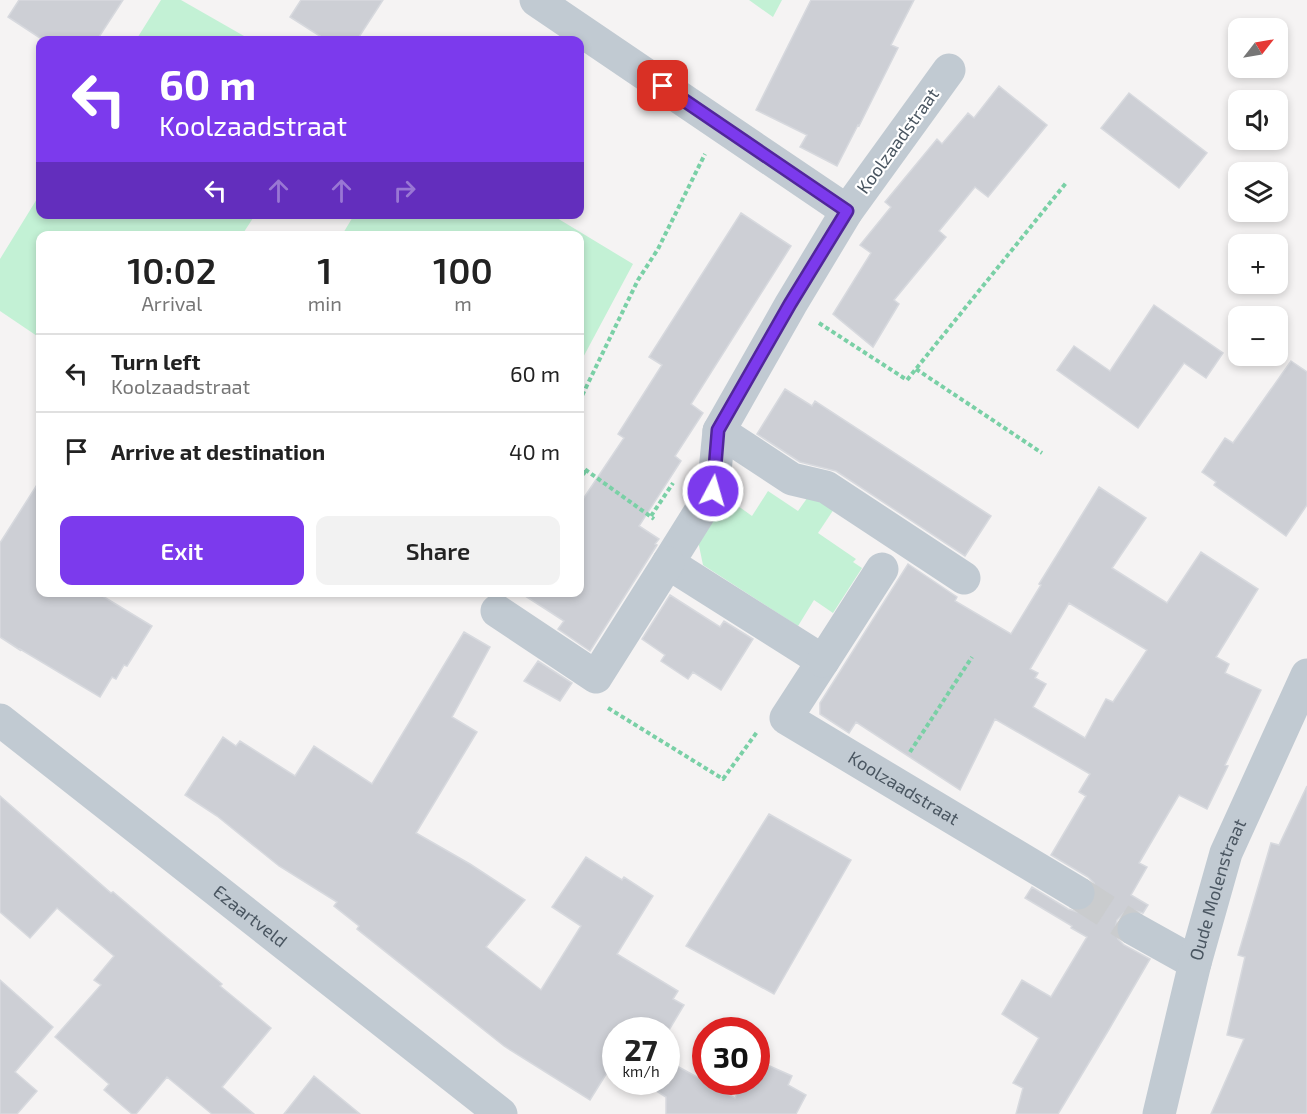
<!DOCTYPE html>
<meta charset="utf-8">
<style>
body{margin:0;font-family:"Exo 2",sans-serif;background:#f2f2f2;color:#222;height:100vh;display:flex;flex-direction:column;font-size:22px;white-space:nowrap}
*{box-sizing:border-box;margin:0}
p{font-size:20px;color:#767676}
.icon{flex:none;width:33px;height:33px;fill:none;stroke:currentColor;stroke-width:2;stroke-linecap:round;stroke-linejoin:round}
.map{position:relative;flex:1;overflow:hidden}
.details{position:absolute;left:36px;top:231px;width:548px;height:366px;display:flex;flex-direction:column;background:#fff;border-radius:12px;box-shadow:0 3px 9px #0003}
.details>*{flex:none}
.guide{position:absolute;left:36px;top:36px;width:548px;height:183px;border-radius:12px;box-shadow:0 3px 9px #0003;background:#7c3aed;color:#fff;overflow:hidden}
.needle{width:39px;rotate:59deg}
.tools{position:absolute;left:1228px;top:18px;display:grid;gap:12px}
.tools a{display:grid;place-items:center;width:60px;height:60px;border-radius:12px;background:#fff;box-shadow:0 3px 9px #0003;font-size:30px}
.speed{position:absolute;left:602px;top:1017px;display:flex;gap:12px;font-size:30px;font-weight:700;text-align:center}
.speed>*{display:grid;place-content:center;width:78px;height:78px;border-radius:50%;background:#fff;box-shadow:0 3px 9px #0003;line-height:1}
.speed small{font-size:15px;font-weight:400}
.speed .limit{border:9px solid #d22;background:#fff;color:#111}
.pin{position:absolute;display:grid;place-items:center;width:51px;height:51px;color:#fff;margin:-26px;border-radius:12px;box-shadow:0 3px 9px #0006}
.me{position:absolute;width:66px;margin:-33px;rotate:6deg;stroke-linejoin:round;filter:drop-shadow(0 0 4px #0008)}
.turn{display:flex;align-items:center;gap:21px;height:126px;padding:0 24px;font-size:27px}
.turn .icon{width:78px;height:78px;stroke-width:2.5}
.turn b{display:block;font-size:42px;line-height:51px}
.lanes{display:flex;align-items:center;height:57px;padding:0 24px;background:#0003;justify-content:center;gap:30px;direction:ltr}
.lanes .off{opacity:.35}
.eta{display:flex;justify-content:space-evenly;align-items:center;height:102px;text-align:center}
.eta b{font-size:36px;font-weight:600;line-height:42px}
.button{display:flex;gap:12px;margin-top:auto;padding:12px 24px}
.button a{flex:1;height:69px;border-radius:12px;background:#7c3aed;color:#fff;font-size:24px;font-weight:600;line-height:69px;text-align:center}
.button a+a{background:#f2f2f2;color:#222}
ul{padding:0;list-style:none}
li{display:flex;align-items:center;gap:18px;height:78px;padding:0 24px;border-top:2px solid #e0e0e0}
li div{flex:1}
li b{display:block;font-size:22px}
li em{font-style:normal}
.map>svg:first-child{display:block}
.green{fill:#c3f1d5}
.building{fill:#cdcfd5;stroke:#d7d9de;stroke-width:1.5;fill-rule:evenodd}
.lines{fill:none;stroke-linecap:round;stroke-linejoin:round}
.minor-tunnel{stroke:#caccce;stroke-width:33;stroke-dasharray:33 16;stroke-linecap:butt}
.path{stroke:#7ad0a6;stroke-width:4;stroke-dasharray:4.5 3;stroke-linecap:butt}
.minor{stroke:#c1cad2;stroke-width:33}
.route-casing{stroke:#51269a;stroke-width:15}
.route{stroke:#7c3aed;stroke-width:10}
.labels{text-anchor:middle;stroke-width:4.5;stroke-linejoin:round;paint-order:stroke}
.street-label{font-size:18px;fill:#4a5661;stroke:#fff}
</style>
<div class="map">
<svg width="1307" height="1114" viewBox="0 0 1307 1114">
<rect width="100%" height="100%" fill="#f5f3f3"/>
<path class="green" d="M 161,0 L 181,0 L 251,40 L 136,40 Z
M 749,0 L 782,0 L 773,17 Z
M 40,194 L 40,214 L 255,215 L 242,235 L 40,236 L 40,338 L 0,311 L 0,259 Z
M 354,215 L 552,215 L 633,264 L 579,365 L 579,236 L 342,235 Z
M 768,491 L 798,511 L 810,494 L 834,509 L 818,533 L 856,559 L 853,562 L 862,568 L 833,613 L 814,600 L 798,626 L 703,565 L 698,541 L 727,498 L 752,516 Z"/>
<path class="building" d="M 19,0 L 123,0 L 97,40 L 43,40 L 8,17 Z
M 301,0 L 383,0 L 357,40 L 326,40 L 290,17 Z
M 811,0 L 914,0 L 891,45 L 898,48 L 859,126 L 858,125 L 837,166 L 800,147 L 807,135 L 756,110 Z
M 999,86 L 1047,125 L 988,197 L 975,187 L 939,231 L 946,237 L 894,300 L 899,304 L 873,347 L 833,314 L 871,253 L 860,245 L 891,207 L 885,202 L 937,139 L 942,144 L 968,113 L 974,118 Z
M 1129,93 L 1207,153 L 1179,188 L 1101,128 Z
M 741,213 L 791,246 L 691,404 L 703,413 L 675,456 L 681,461 L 639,526 L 659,539 L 655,544 L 657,545 L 590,651 L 558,629 L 564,621 L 519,592 L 579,592 L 579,505 L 624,438 L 618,434 L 662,365 L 649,357 Z
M 1154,305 L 1223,353 L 1206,378 L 1184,363 L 1138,428 L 1057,370 L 1074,346 L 1110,371 Z
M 1291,361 L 1307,372 L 1307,505 L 1286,536 L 1214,485 L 1216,482 L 1202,472 L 1225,438 L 1233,443 Z
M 785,389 L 812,406 L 815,401 L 991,516 L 965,556 L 836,471 L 800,462 L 757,434 Z
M 40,480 L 40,592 L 96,592 L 152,626 L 127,666 L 124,665 L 116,679 L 112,677 L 100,697 L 20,649 L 20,650 L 0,637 L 0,543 Z
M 1099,487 L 1146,518 L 1112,568 L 1167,603 L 1201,552 L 1258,589 L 1216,657 L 1229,664 L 1225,673 L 1261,690 L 1225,765 L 1228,766 L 1207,809 L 1179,795 L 1139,863 L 1147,867 L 1131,895 L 1148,905 L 1143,913 L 1133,910 L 1124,913 L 1117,920 L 1115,930 L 1118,939 L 1124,945 L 1150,959 L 1108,1031 L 1058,1114 L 1016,1114 L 1023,1088 L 1013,1083 L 1039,1038 L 1002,1014 L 1022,980 L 1051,997 L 1087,937 L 1071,928 L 1072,926 L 1025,898 L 1032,887 L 1068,909 L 1077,912 L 1088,909 L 1094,902 L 1097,893 L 1094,883 L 1088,877 L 1051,855 L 1086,796 L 1079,792 L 1090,774 L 995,719 L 960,790 L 856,722 L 849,733 L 820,714 L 820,703 L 908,564 L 957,597 L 955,601 L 1011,634 L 1041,585 L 1039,584 ZM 1069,603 L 1147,650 L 1113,702 L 1106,699 L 1085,738 L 1033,707 L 1046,684 L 1035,678 L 1038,673 L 1030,669 Z
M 670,595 L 720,627 L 724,621 L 753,639 L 721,690 L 693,672 L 688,679 L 661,661 L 665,655 L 642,639 Z
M 464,632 L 490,647 L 452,717 L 477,732 L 416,833 L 470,864 L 525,900 L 486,947 L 541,990 L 581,926 L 552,907 L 586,857 L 622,880 L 624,877 L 653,896 L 617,954 L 678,991 L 673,999 L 684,1005 L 666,1035 L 666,1030 L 615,1030 L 615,1065 L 613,1063 L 590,1100 L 504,1046 L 357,929 L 359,926 L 334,906 L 337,902 L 279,866 L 217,816 L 185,795 L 223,737 L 236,746 L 240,741 L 295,776 L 314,746 L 372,784 Z
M 538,661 L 572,683 L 560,701 L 524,681 Z
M 1307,786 L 1307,1114 L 1211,1114 L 1244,1039 L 1227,1035 L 1245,957 L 1238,955 L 1271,843 L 1279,845 Z
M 0,796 L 111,893 L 113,892 L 166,937 L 222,984 L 220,986 L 271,1028 L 222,1087 L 254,1114 L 212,1114 L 167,1077 L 136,1114 L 132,1114 L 104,1090 L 109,1084 L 55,1037 L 101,985 L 94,980 L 114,956 L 57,908 L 30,938 L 0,912 Z
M 769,814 L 851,860 L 774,994 L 686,946 Z
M 0,980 L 53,1027 L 15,1072 L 37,1091 L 17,1114 L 0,1114 Z
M 666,1060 L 735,1098 L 743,1082 L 756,1082 L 756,1060 L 792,1076 L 788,1085 L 806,1095 L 796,1114 L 666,1114 L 666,1097 L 642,1082 L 666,1082 Z
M 314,1076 L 360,1114 L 284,1114 Z"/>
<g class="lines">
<path class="minor-tunnel" d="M 1078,893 L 1134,929"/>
<path class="path" d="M 819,323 L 907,380 L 1066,183
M 916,369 L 1042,453
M 579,402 L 638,280 L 658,249 L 705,154
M 579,465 L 654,519
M 579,481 L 586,470
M 651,516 L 673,483
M 608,708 L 723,779 L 757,732
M 910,752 L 972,657"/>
<g class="minor">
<path d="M 536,0 L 847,211"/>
<path id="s1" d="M 949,70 L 847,211 L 791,304 L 719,431 L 713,491 L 668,563 L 823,661 L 786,718 L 1078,893"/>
<path d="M 719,431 L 792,479 L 826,487 L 964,578"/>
<path d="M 497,611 L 596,677 L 668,563"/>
<path d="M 823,661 L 882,569"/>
<path id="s2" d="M 0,720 L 501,1114"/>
<path d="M 1134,929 L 1195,963"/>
<path id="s3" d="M 1159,1114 L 1195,963 L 1226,853 L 1307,675"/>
</g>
</g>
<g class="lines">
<defs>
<path id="route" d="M 663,86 L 847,211 L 790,304 L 718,430 L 713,491"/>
</defs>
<use href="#route" class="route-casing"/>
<use href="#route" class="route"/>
</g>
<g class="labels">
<g class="street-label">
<text transform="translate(898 141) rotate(-54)" y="6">Koolzaadstraat</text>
<text dy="6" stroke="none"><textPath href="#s1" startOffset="962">Koolzaadstraat</textPath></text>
<text dy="6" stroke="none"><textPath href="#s3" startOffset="232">Oude Molenstraat</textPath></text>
<text dy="6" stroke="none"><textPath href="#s2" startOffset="318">Ezaartveld</textPath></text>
</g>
</g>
</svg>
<div class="tools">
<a><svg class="needle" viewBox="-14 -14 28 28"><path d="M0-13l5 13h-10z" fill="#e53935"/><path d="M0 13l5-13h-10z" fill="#767676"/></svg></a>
<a><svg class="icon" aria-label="sound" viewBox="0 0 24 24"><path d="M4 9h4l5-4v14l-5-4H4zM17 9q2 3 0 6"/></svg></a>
<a><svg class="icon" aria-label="layers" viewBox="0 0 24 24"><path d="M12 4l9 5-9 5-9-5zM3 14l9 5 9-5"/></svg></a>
<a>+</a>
<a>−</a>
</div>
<div class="speed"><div>27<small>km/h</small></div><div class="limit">30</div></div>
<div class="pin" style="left:663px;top:86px;background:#d93025"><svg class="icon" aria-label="arrive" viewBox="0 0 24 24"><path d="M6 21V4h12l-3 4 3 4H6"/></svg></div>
<svg class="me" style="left:713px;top:491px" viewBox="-20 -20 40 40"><circle r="17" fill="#7c3aed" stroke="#fff" stroke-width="3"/><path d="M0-11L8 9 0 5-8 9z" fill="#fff"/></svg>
<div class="guide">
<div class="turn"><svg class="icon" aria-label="left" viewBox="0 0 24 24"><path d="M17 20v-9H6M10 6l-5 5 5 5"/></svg><div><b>60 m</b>Koolzaadstraat</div></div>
<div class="lanes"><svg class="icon" aria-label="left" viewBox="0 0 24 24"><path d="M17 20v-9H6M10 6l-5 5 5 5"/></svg><svg class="icon off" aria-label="ahead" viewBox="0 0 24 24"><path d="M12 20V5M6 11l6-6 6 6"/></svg><svg class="icon off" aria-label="ahead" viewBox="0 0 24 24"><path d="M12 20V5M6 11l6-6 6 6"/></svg><svg class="icon off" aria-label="right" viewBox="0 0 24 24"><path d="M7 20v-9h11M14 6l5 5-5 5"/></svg></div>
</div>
<section class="details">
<div class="eta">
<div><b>10:02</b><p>Arrival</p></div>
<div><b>1</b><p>min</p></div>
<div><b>100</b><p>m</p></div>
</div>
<ul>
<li><svg class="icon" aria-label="left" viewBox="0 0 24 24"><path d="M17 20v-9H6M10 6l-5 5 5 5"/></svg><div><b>Turn left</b><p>Koolzaadstraat</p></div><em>60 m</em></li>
<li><svg class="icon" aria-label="arrive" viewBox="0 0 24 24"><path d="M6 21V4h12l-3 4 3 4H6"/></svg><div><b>Arrive at destination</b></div><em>40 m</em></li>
</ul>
<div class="button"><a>Exit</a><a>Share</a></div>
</section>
</div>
